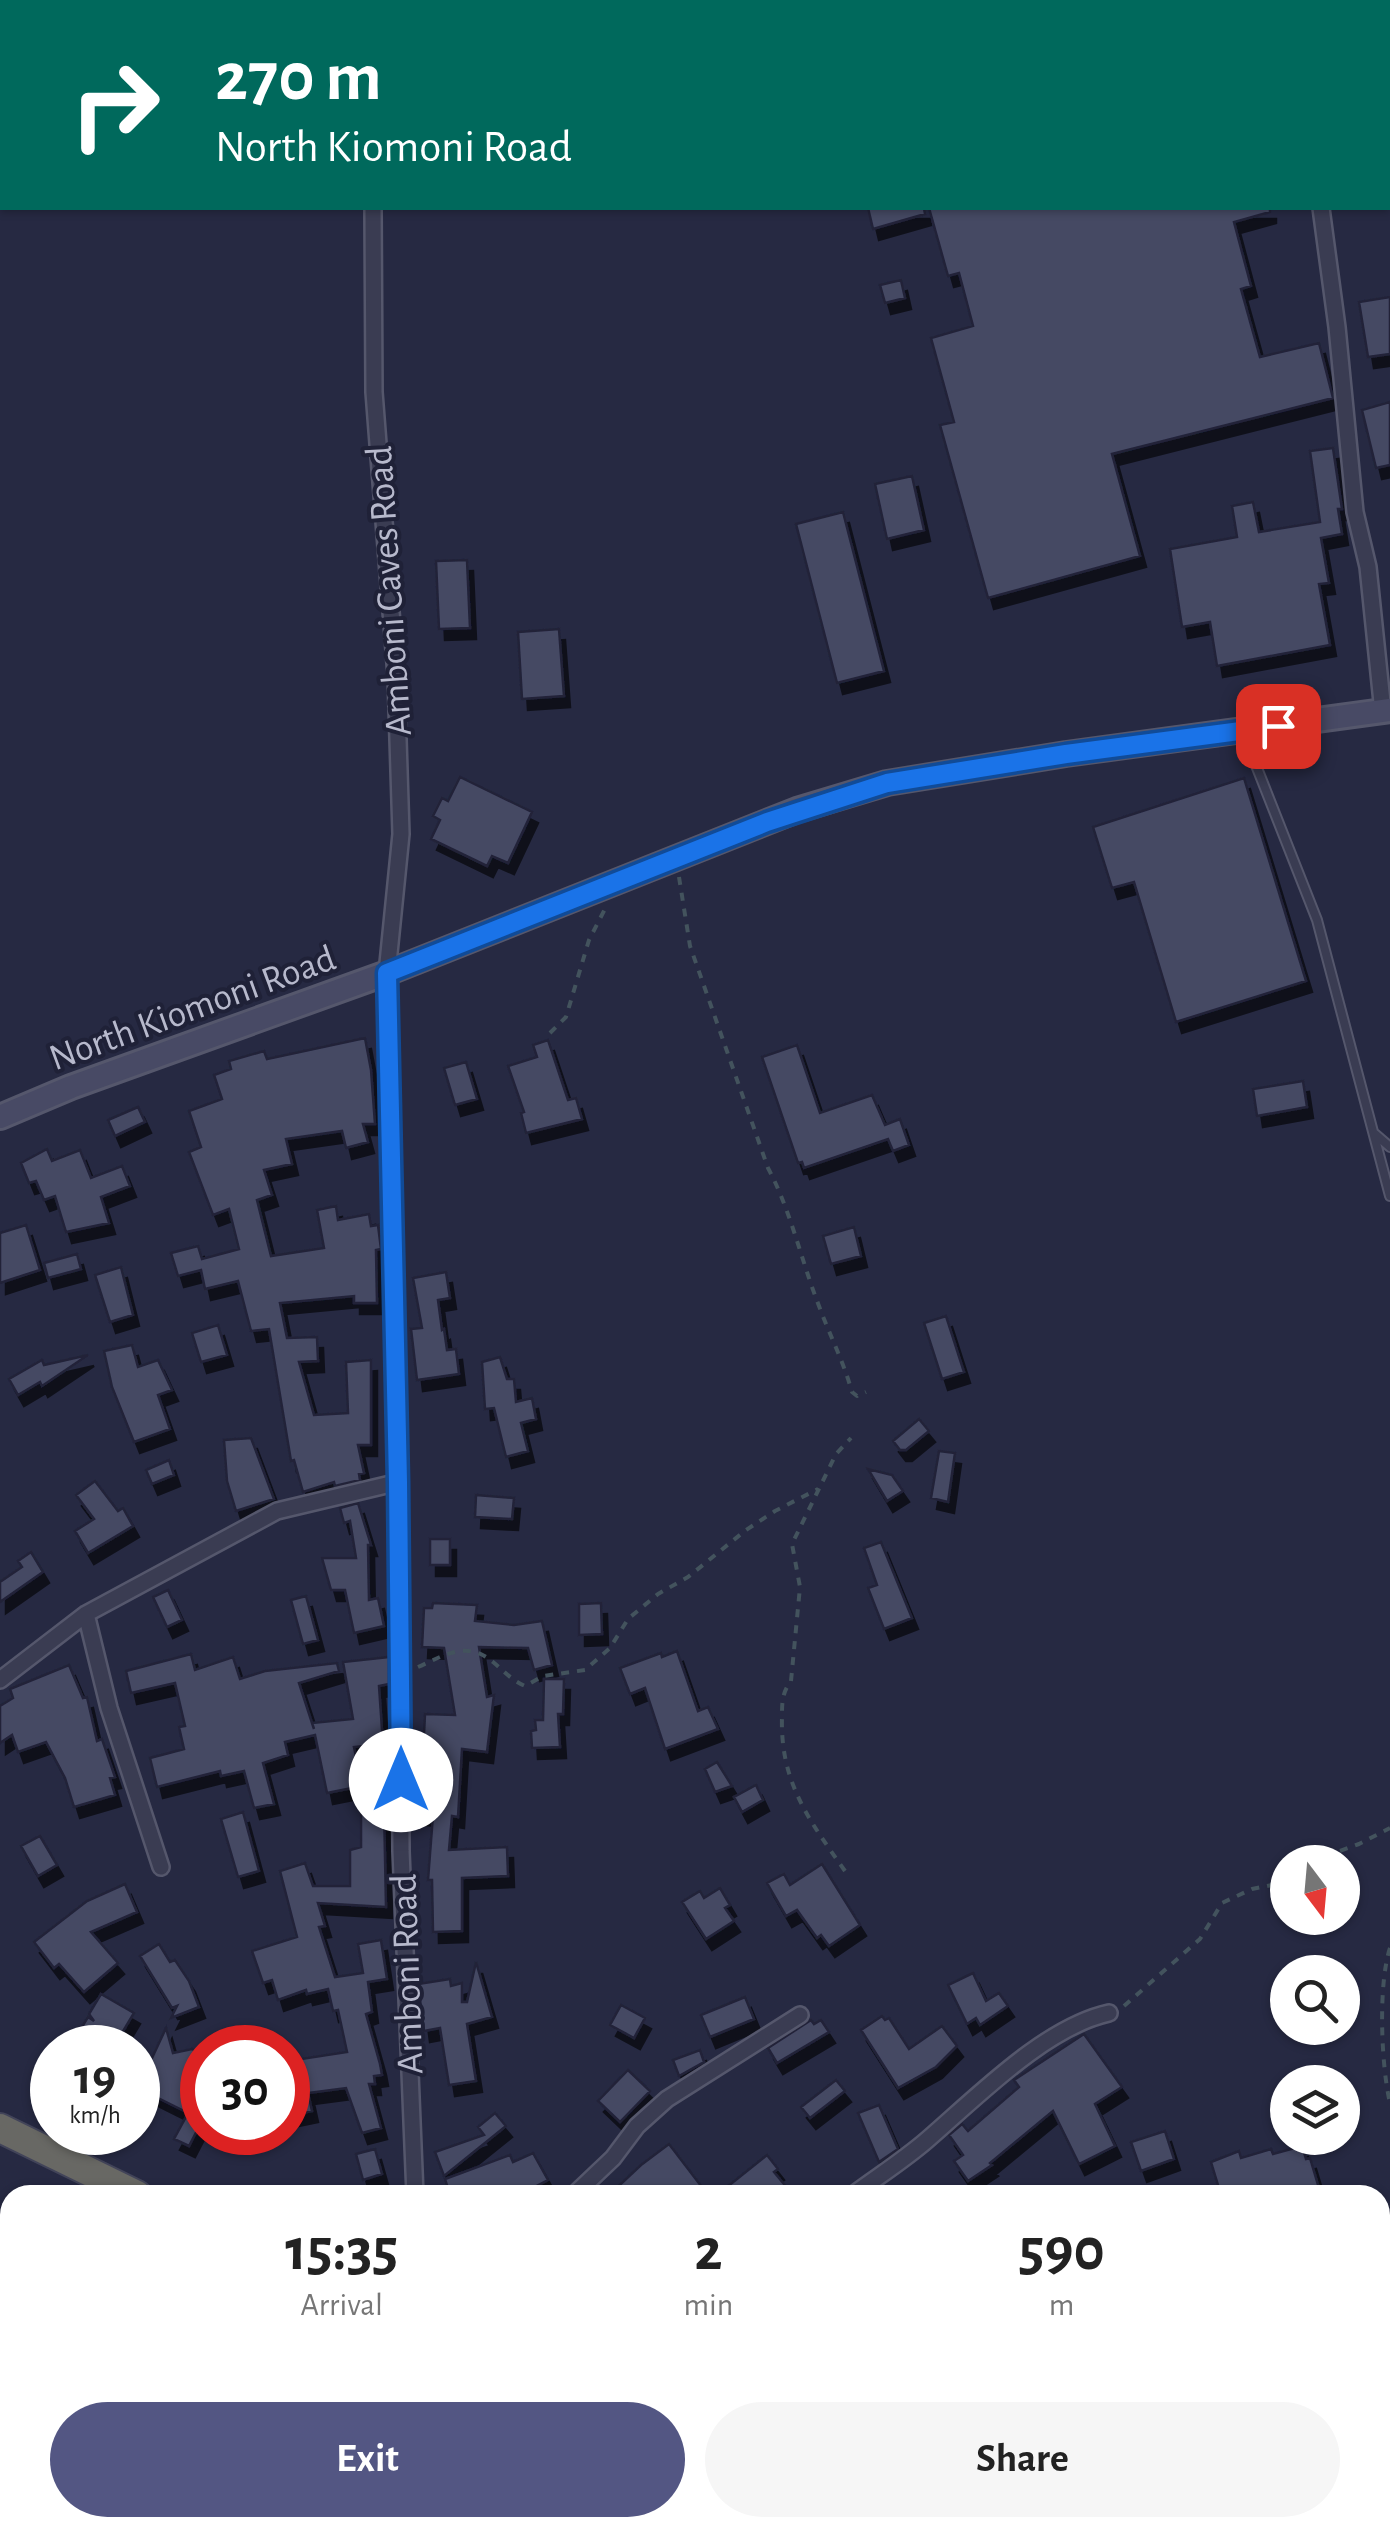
<!DOCTYPE html>
<style>
body{margin:0;font-family:"Alegreya Sans",sans-serif;background:#f6f6f6;color:#222;height:100vh;display:flex;flex-direction:column;font-size:38px;white-space:nowrap}
*{box-sizing:border-box;margin:0}
p{font-size:32px;color:#767676}
.icon{flex:none;width:55px;height:55px;fill:none;stroke:currentColor;stroke-width:2;stroke-linecap:round;stroke-linejoin:round}
.map{position:relative;flex:1;overflow:hidden}
.side{position:absolute;left:0px;top:2185px;width:1390px;height:352px;display:flex;flex-direction:column;background:#fff;border-radius:30px 30px 0 0;box-shadow:0 2px 8px #0004}
.side>*{flex:none}
.banner{position:absolute;left:0px;top:0px;width:1390px;height:210px;box-shadow:0 2px 8px #0004;background:#00695c;color:#fff;overflow:hidden}
.needle{width:65px;rotate:164deg}
.buttons{position:absolute;left:1270px;top:1845px;display:grid;gap:20px}
.buttons a{display:grid;place-items:center;width:90px;height:90px;border-radius:50%;background:#fff;box-shadow:0 2px 8px #0004;font-size:50px}
.speed{position:absolute;left:30px;top:2025px;display:flex;gap:20px;font-size:50px;font-weight:700;text-align:center}
.speed>*{display:grid;place-content:center;width:130px;height:130px;border-radius:50%;background:#fff;box-shadow:0 2px 8px #0004;line-height:1}
.speed small{font-size:25px;font-weight:400}
.speed .limit{border:15px solid #d22;background:#fff;color:#111}
.pin{position:absolute;display:grid;place-items:center;width:85px;height:85px;color:#fff;margin:-42px;border-radius:20px;box-shadow:0 5px 15px #0006}
.me{position:absolute;width:110px;margin:-55px;rotate:0deg;stroke-linejoin:round;filter:drop-shadow(0 0 8px #0008)}
.turn{display:flex;align-items:center;gap:35px;height:210px;padding:0 50px;font-size:45px}
.turn .icon{width:130px;height:130px;stroke-width:2.5}
.turn b{display:block;font-size:70px;line-height:85px}
.eta{display:flex;justify-content:space-evenly;align-items:center;height:170px;text-align:center}
.eta b{font-size:60px;font-weight:600;line-height:70px}
.button{display:flex;gap:20px;margin-top:auto;padding:20px 50px}
.button a{flex:1;height:115px;border-radius:60px;background:#535683;color:#fff;font-size:40px;font-weight:600;line-height:115px;text-align:center}
.button a+a{background:#f6f6f6;color:#222}
.map>svg:first-child{display:block}
.building{fill:#454864;stroke:#212339;stroke-width:2.5;filter:url(#shadow)}
.lines{fill:none;stroke-linecap:round;stroke-linejoin:round}
.service-casing{stroke:#55576c;stroke-width:12}
.minor-casing{stroke:#55576c;stroke-width:20}
.secondary-casing{stroke:#55576c;stroke-width:28}
.trunk-casing{stroke:#424459;stroke-width:32}
.path{stroke:#43535d;stroke-width:4;stroke-dasharray:8 8;stroke-linecap:butt}
.service{stroke:#3a3c52;stroke-width:8}
.minor{stroke:#3a3c52;stroke-width:15}
.secondary{stroke:#484a65;stroke-width:22}
.trunk{stroke:#686864;stroke-width:28}
.route-casing{stroke:#114b97;stroke-width:25}
.route{stroke:#1a73e8;stroke-width:18}
.labels{text-anchor:middle;stroke-width:8;stroke-linejoin:round;paint-order:stroke}
.street-label{font-size:38px;fill:#b7b9cc;stroke:#1f2137}
</style>
<div class="map">
<svg width="1390" height="2537" viewBox="0 0 1390 2537">
<defs>
<filter id="shadow"><feDropShadow dx="6" dy="11" stdDeviation="0" flood-color="#0009"/></filter>
</defs>
<rect width="100%" height="100%" fill="#262942"/>
<path class="building" d="M 868,208 L 924,208 L 925,214 L 873,229 Z
M 929,208 L 1270,208 L 1270,212 L 1234,222 L 1251,286 L 1241,289 L 1260,357 L 1319,343 L 1333,398 L 1112,454 L 1140,556 L 988,598 L 940,425 L 954,422 L 931,338 L 973,326 L 959,273 L 948,276 Z
M 901,280 L 905,298 L 885,303 L 880,285 Z
M 1390,297 L 1390,354 L 1368,357 L 1359,302 Z
M 1390,402 L 1390,465 L 1376,468 L 1362,410 Z
M 1333,448 L 1342,509 L 1338,509 L 1342,534 L 1321,538 L 1329,583 L 1319,584 L 1330,645 L 1217,666 L 1210,622 L 1182,627 L 1170,549 L 1237,537 L 1232,506 L 1253,502 L 1259,532 L 1320,522 L 1310,451 Z
M 912,476 L 924,530 L 887,539 L 875,484 Z
M 843,512 L 884,671 L 837,683 L 796,524 Z
M 467,560 L 470,628 L 439,629 L 436,561 Z
M 559,629 L 564,696 L 522,699 L 518,632 Z
M 460,777 L 532,812 L 508,863 L 492,856 L 487,866 L 431,839 L 440,820 L 433,816 L 442,798 L 448,801 Z
M 1244,778 L 1306,981 L 1176,1022 L 1134,882 L 1112,888 L 1093,827 Z
M 365,1038 L 371,1070 L 375,1124 L 363,1124 L 368,1142 L 346,1148 L 342,1131 L 286,1139 L 292,1164 L 264,1170 L 272,1195 L 257,1200 L 271,1256 L 324,1248 L 317,1210 L 336,1206 L 338,1220 L 369,1214 L 371,1226 L 378,1225 L 381,1249 L 376,1250 L 377,1303 L 354,1303 L 354,1296 L 280,1303 L 287,1338 L 317,1337 L 318,1361 L 299,1362 L 314,1415 L 348,1413 L 346,1362 L 371,1360 L 371,1445 L 358,1445 L 364,1473 L 359,1474 L 360,1480 L 335,1486 L 334,1482 L 303,1492 L 294,1460 L 291,1461 L 269,1329 L 251,1331 L 238,1281 L 205,1289 L 201,1270 L 178,1276 L 171,1253 L 198,1246 L 202,1259 L 239,1249 L 229,1209 L 213,1215 L 189,1152 L 201,1147 L 189,1111 L 222,1099 L 214,1075 L 231,1069 L 229,1061 L 264,1051 L 267,1059 Z
M 548,1040 L 568,1100 L 576,1098 L 582,1119 L 526,1133 L 521,1113 L 524,1112 L 508,1066 L 537,1057 L 533,1045 Z
M 797,1045 L 820,1113 L 872,1095 L 885,1125 L 900,1119 L 909,1145 L 893,1151 L 888,1139 L 804,1168 L 802,1162 L 798,1163 L 762,1057 Z
M 466,1062 L 477,1099 L 455,1105 L 444,1068 Z
M 1303,1081 L 1307,1107 L 1257,1116 L 1253,1089 Z
M 138,1107 L 145,1122 L 115,1136 L 108,1120 Z
M 47,1149 L 52,1161 L 80,1150 L 91,1178 L 122,1166 L 130,1186 L 101,1197 L 109,1223 L 66,1232 L 55,1196 L 44,1200 L 36,1181 L 29,1183 L 21,1163 Z
M 26,1225 L 40,1270 L 0,1283 L 0,1233 Z
M 854,1227 L 861,1256 L 831,1264 L 823,1236 Z
M 77,1254 L 81,1269 L 48,1278 L 44,1263 Z
M 121,1267 L 133,1315 L 110,1322 L 95,1275 Z
M 446,1272 L 450,1298 L 438,1300 L 442,1330 L 444,1329 L 447,1350 L 456,1349 L 459,1374 L 417,1380 L 411,1329 L 422,1328 L 413,1278 Z
M 946,1316 L 964,1372 L 942,1379 L 924,1323 Z
M 218,1325 L 227,1355 L 201,1362 L 192,1333 Z
M 132,1345 L 138,1367 L 158,1360 L 172,1390 L 158,1395 L 170,1429 L 134,1442 L 112,1387 L 104,1351 Z
M 88,1355 L 42,1386 L 40,1382 L 18,1395 L 9,1379 L 42,1360 L 44,1365 Z
M 500,1357 L 507,1379 L 514,1379 L 516,1402 L 532,1398 L 536,1419 L 521,1423 L 528,1451 L 506,1457 L 494,1408 L 485,1409 L 482,1362 Z
M 919,1419 L 929,1431 L 906,1450 L 900,1450 L 893,1441 Z
M 251,1438 L 274,1499 L 236,1511 L 227,1481 L 224,1440 Z
M 939,1451 L 955,1453 L 948,1502 L 931,1498 Z
M 169,1460 L 174,1475 L 152,1484 L 146,1470 Z
M 868,1469 L 892,1475 L 903,1491 L 887,1501 Z
M 95,1481 L 118,1511 L 123,1508 L 133,1526 L 88,1553 L 75,1531 L 94,1519 L 76,1495 Z
M 476,1495 L 514,1498 L 512,1519 L 475,1517 Z
M 358,1503 L 371,1545 L 368,1545 L 369,1600 L 378,1598 L 384,1626 L 354,1633 L 345,1590 L 331,1590 L 322,1558 L 356,1558 L 350,1521 L 344,1523 L 340,1508 Z
M 430,1539 L 450,1539 L 450,1565 L 430,1565 Z
M 881,1542 L 912,1618 L 884,1629 L 868,1588 L 877,1585 L 864,1548 Z
M 31,1552 L 43,1572 L 0,1602 L 0,1582 L 22,1567 L 18,1561 Z
M 168,1590 L 182,1620 L 167,1627 L 153,1597 Z
M 306,1596 L 318,1640 L 303,1644 L 291,1600 Z
M 433,1603 L 477,1605 L 475,1621 L 514,1625 L 542,1621 L 552,1665 L 534,1670 L 528,1648 L 479,1647 L 487,1697 L 494,1695 L 487,1752 L 462,1749 L 458,1817 L 452,1816 L 449,1850 L 507,1847 L 508,1876 L 462,1878 L 462,1931 L 433,1932 L 432,1880 L 428,1880 L 433,1815 L 420,1814 L 425,1714 L 455,1715 L 444,1648 L 422,1647 L 424,1608 L 432,1608 Z
M 601,1603 L 602,1634 L 579,1635 L 579,1604 Z
M 677,1651 L 698,1711 L 708,1707 L 718,1729 L 665,1749 L 645,1688 L 630,1694 L 620,1668 L 661,1653 L 662,1657 Z
M 191,1654 L 195,1670 L 233,1657 L 240,1679 L 265,1671 L 337,1663 L 339,1671 L 299,1683 L 314,1729 L 312,1723 L 353,1719 L 343,1662 L 389,1657 L 389,1684 L 379,1686 L 383,1744 L 354,1747 L 362,1786 L 327,1793 L 315,1735 L 285,1742 L 288,1755 L 263,1763 L 274,1804 L 254,1808 L 244,1771 L 221,1776 L 220,1771 L 157,1787 L 150,1758 L 184,1749 L 179,1727 L 185,1726 L 175,1683 L 131,1693 L 126,1671 Z
M 69,1665 L 83,1698 L 87,1697 L 97,1741 L 102,1739 L 115,1777 L 110,1778 L 115,1795 L 74,1807 L 65,1778 L 46,1742 L 18,1752 L 12,1735 L 0,1743 L 0,1706 L 13,1698 L 10,1689 Z
M 544,1679 L 564,1679 L 563,1714 L 558,1714 L 560,1747 L 532,1748 L 531,1731 L 536,1730 L 535,1720 L 543,1720 Z
M 717,1762 L 732,1786 L 715,1792 L 705,1769 Z
M 756,1785 L 763,1800 L 742,1812 L 734,1797 Z
M 361,1806 L 384,1806 L 386,1907 L 318,1903 L 325,1926 L 319,1927 L 335,1977 L 363,1973 L 358,1944 L 381,1940 L 387,1979 L 368,1982 L 372,2012 L 366,2014 L 380,2064 L 382,2075 L 374,2076 L 375,2084 L 369,2084 L 381,2128 L 362,2133 L 346,2088 L 308,2093 L 312,2111 L 288,2116 L 288,2061 L 347,2052 L 338,2010 L 333,2011 L 328,1989 L 307,1994 L 306,1990 L 278,2000 L 272,1980 L 263,1983 L 252,1951 L 297,1937 L 280,1871 L 305,1863 L 313,1886 L 350,1886 L 350,1850 L 361,1847 Z
M 243,1812 L 259,1871 L 238,1877 L 221,1819 Z
M 40,1836 L 57,1865 L 38,1876 L 21,1846 Z
M 822,1864 L 860,1925 L 829,1946 L 821,1935 L 817,1938 L 797,1910 L 786,1916 L 767,1883 L 784,1874 L 790,1885 Z
M 125,1884 L 137,1912 L 91,1932 L 118,1963 L 84,1992 L 59,1964 L 54,1968 L 34,1942 L 87,1901 Z
M 720,1888 L 730,1905 L 725,1908 L 734,1921 L 706,1939 L 682,1902 L 700,1891 L 704,1898 Z
M 159,1944 L 170,1962 L 175,1960 L 189,1981 L 199,2007 L 171,2018 L 177,2006 L 172,2008 L 140,1956 Z
M 476,1962 L 492,2017 L 467,2024 L 476,2081 L 449,2085 L 440,2028 L 424,2031 L 418,1984 L 450,1979 L 451,1986 L 462,1983 L 462,2002 L 467,2002 Z
M 973,1973 L 986,2001 L 999,1993 L 1008,2006 L 980,2025 L 976,2018 L 967,2024 L 948,1985 Z
M 101,1994 L 134,2013 L 113,2048 L 69,2048 L 88,2017 L 94,2021 L 89,2014 Z
M 745,1997 L 754,2019 L 710,2037 L 701,2015 Z
M 621,2005 L 645,2018 L 634,2038 L 610,2025 Z
M 882,2016 L 885,2020 L 889,2018 L 909,2049 L 942,2026 L 957,2046 L 936,2067 L 898,2088 L 861,2030 Z
M 811,2020 L 814,2024 L 821,2020 L 829,2032 L 777,2063 L 768,2048 Z
M 166,2028 L 173,2053 L 192,2049 L 202,2054 L 202,2121 L 189,2146 L 174,2139 L 188,2113 L 138,2088 Z
M 1084,2034 L 1122,2087 L 1095,2104 L 1115,2146 L 1079,2164 L 1053,2111 L 990,2163 L 992,2165 L 968,2181 L 954,2161 L 963,2155 L 949,2135 L 962,2124 L 968,2131 L 1019,2087 L 1014,2080 Z
M 700,2050 L 704,2062 L 679,2076 L 673,2060 Z
M 628,2070 L 650,2091 L 620,2122 L 598,2101 Z
M 836,2080 L 845,2091 L 810,2118 L 801,2107 Z
M 879,2105 L 898,2149 L 879,2162 L 858,2113 Z
M 495,2113 L 506,2126 L 444,2176 L 435,2152 L 484,2135 L 478,2127 Z
M 1165,2131 L 1174,2159 L 1141,2171 L 1131,2142 Z
M 669,2144 L 708,2195 L 609,2195 L 641,2165 Z
M 1302,2146 L 1306,2159 L 1310,2158 L 1321,2195 L 1221,2195 L 1211,2162 L 1239,2151 L 1241,2158 L 1271,2149 L 1273,2154 Z
M 375,2149 L 382,2174 L 363,2180 L 356,2154 Z
M 533,2153 L 548,2180 L 519,2195 L 450,2195 L 445,2179 L 510,2155 L 513,2162 Z
M 767,2155 L 778,2169 L 774,2172 L 793,2195 L 717,2195 Z"/>
<g class="lines">
<defs>
<path id="service" d="M 432,2 L 433,0
M 1388,121 L 1390,121
M 1244,735 L 1317,920 L 1390,1196
M 1375,1134 L 1390,1147"/>
<path id="minor" d="M 373,0 L 373,2
M 1253,0 L 1254,2
M 373,208 L 374,392 L 396,676 L 401,834 L 387,973 L 399,1482 L 401,1851 L 415,2195
M 1321,208 L 1337,327 L 1355,512 L 1368,567 L 1383,712
M 86,1614 L 109,1708 L 161,1867
M 0,1680 L 86,1614 L 277,1511 L 399,1482
M 574,2195 L 613,2158 L 637,2126 L 667,2099 L 800,2015
M 853,2195 C 877,2177 904,2160 927,2140 C 977,2097 1045,2027 1109,2013
M 1380,2415 L 1390,2410
M 663,2528 L 672,2537
M 963,2528 L 971,2537
M 585,2537 L 597,2528
M 1195,2537 L 1203,2528"/>
<path id="secondary" d="M 0,1117 L 71,1087 L 387,973 L 797,810 L 887,783 L 1066,754 L 1390,710"/>
<path id="trunk" d="M 0,2128 L 137,2195
M 602,2528 L 610,2537"/>
</defs>
<use href="#service" class="service-casing"/>
<use href="#minor" class="minor-casing"/>
<use href="#secondary" class="secondary-casing"/>
<use href="#trunk" class="trunk-casing"/>
<path class="path" d="M 351,0 L 353,2
M 679,877 L 690,946 L 768,1168 C 791,1211 801,1260 819,1306 C 830,1336 843,1360 852,1392 L 857,1396 L 866,1392
M 550,1033 L 566,1017 L 589,940 L 606,907
M 418,1667 C 445,1655 467,1640 493,1662 C 504,1671 511,1680 525,1686 L 543,1676 L 585,1670 L 610,1648 L 628,1619 L 658,1594 L 688,1577 L 746,1530 L 775,1511 L 818,1489
M 1310,1862 L 1359,1844 L 1390,1828
M 845,1871 C 809,1820 780,1782 782,1717 C 782,1702 782,1693 791,1681 L 800,1587 L 792,1544 L 836,1454 L 851,1438
M 1390,1948 C 1378,1984 1381,2065 1390,2103
M 1124,2006 L 1200,1939 L 1222,1903 L 1252,1889 L 1272,1885 L 1288,1876"/>
<use href="#service" class="service"/>
<use href="#minor" class="minor"/>
<use href="#secondary" class="secondary"/>
<use href="#trunk" class="trunk"/>
</g>
<g class="lines">
<defs>
<path id="route" d="M 401,1780 L 398,1482 L 387,973 L 767,822 L 887,783 L 1066,754 L 1278,726"/>
</defs>
<use href="#route" class="route-casing"/>
<use href="#route" class="route"/>
</g>
<g class="labels">
<g class="street-label">
<text transform="translate(388 591) rotate(-94)" y="13">Amboni Caves Road</text>
<text transform="translate(192 1007) rotate(-20)" y="13">North Kiomoni Road</text>
<text transform="translate(406 1974) rotate(-92)" y="13">Amboni Road</text>
</g>
</g>
</svg>
<div class="buttons">
<a><svg class="needle" viewBox="-14 -14 28 28"><path d="M0-13l5 13h-10z" fill="#e53935"/><path d="M0 13l5-13h-10z" fill="#767676"/></svg></a>
<a><svg class="icon" aria-label="search" viewBox="0 0 24 24"><circle cx="10" cy="10" r="6"/><path d="M15 15l6 6"/></svg></a>
<a><svg class="icon" aria-label="layers" viewBox="0 0 24 24"><path d="M12 4l9 5-9 5-9-5zM3 14l9 5 9-5"/></svg></a>
</div>
<div class="speed"><div>19<small>km/h</small></div><div class="limit">30</div></div>
<div class="pin" style="left:1278px;top:726px;background:#d93025"><svg class="icon" aria-label="arrive" viewBox="0 0 24 24"><path d="M6 21V4h12l-3 4 3 4H6"/></svg></div>
<svg class="me" style="left:401px;top:1780px" viewBox="-20 -20 40 40"><circle r="19" fill="#fff"/><path d="M0-13L10 11 0 6-10 11z" fill="#1a73e8"/></svg>
<div class="banner">
<div class="turn"><svg class="icon" aria-label="right" viewBox="0 0 24 24"><path d="M7 20v-9h11M14 6l5 5-5 5"/></svg><div><b>270 m</b>North Kiomoni Road</div></div>
</div>
<section class="side">
<div class="eta">
<div><b>15:35</b><p>Arrival</p></div>
<div><b>2</b><p>min</p></div>
<div><b>590</b><p>m</p></div>
</div>
<div class="button"><a>Exit</a><a>Share</a></div>
</section>
</div>
